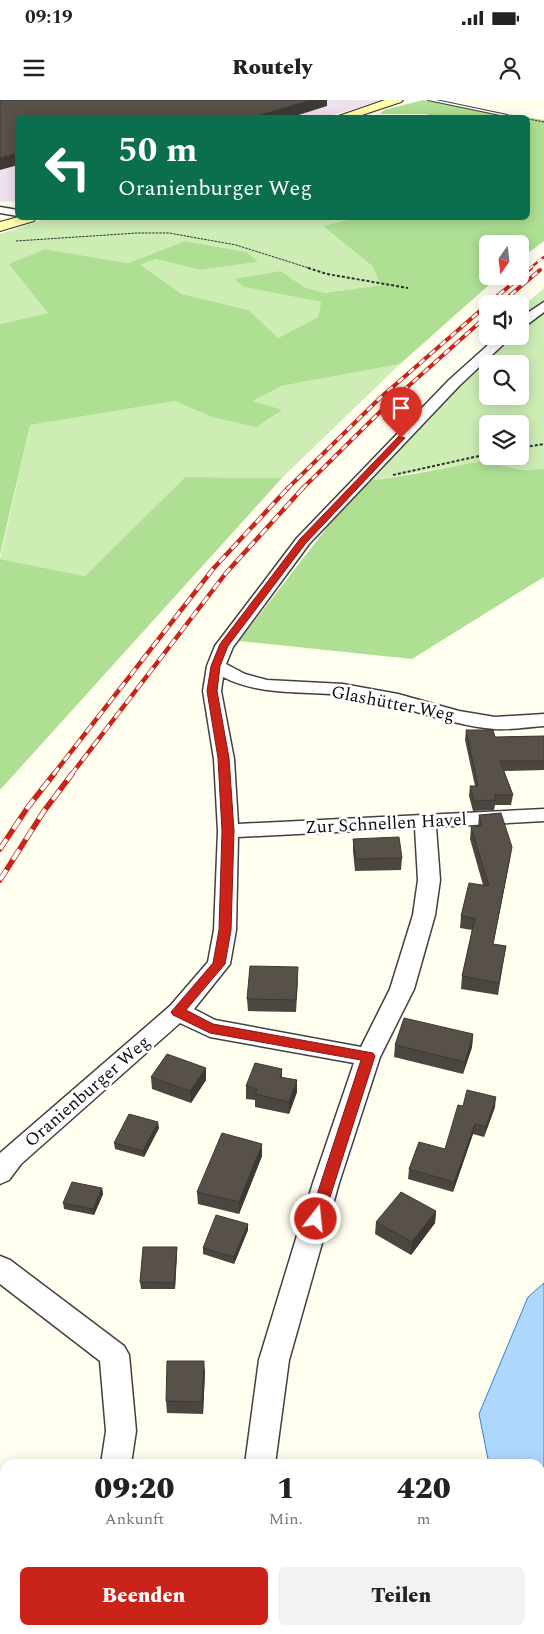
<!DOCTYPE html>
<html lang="de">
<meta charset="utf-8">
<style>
body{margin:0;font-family:Spectral,serif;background:#f2f2f2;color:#222;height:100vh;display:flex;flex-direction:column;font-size:19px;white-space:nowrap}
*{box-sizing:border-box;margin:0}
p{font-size:16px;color:#767676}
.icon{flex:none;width:28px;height:28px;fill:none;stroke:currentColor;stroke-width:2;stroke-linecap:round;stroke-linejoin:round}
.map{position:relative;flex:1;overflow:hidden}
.drawer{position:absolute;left:0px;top:1359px;width:545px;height:176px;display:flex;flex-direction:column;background:#fff;border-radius:15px 15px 0 0;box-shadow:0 2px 12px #0003}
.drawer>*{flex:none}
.guide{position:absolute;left:15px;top:15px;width:515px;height:105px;border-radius:8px;box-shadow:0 2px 12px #0003;background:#0b6e4f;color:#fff;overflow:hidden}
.needle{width:32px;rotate:194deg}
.buttons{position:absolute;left:479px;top:135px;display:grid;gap:10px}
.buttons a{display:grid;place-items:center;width:50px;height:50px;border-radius:8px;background:#fff;box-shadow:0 2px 12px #0003;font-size:25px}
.pin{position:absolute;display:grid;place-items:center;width:42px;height:42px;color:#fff;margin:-51px -21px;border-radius:50% 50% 50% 0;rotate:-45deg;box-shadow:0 0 5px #0007}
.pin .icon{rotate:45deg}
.me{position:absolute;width:55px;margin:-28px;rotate:16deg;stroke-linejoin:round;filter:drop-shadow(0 0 4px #0008)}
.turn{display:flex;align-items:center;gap:18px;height:105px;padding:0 20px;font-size:22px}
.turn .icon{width:65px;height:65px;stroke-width:2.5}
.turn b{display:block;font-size:35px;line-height:42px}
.eta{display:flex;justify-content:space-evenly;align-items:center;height:85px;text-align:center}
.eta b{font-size:30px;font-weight:800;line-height:35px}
.cta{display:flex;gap:10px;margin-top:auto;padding:10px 20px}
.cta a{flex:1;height:58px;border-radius:8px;background:#ca241a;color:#fff;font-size:20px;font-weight:800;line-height:58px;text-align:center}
.cta a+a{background:#f2f2f2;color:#222}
.status{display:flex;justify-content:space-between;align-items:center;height:35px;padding:0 25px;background:#fff;direction:ltr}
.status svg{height:14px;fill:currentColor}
header{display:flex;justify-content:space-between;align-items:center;height:65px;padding:0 20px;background:#fff;font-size:22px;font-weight:800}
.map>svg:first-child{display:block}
.industrial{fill:#ede2ee}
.green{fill:#cdedb5;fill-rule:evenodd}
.forest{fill:#aedf93}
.water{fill:#afd7fb;stroke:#3084d8}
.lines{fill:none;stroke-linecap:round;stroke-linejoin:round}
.lane-casing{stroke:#414141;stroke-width:2}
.street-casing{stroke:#414141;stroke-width:3}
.secondary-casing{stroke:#303030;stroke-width:2}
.path-far1{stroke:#303030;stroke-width:1;stroke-dasharray:2.5 1;stroke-linecap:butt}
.path{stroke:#303030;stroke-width:2;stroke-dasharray:3 2;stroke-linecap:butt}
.lane{fill:#fff;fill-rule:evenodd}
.street{fill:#fff;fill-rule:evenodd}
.secondary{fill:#fffeaa;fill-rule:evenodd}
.rail-far3-casing{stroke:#ca241a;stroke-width:2.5}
.rail-far2-casing{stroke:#ca241a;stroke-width:4}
.rail-far1-casing{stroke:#ca241a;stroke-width:4.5}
.rail-casing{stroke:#ca241a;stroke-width:5.5}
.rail-far3{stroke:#fff;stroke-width:2;stroke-dasharray:5.5;stroke-linecap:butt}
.rail-far2{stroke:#fff;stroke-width:2.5;stroke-dasharray:7;stroke-linecap:butt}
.rail-far1{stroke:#fff;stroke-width:3;stroke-dasharray:9;stroke-linecap:butt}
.rail{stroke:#fff;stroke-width:4;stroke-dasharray:12;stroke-linecap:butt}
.wall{fill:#4c4640}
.shaded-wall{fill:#3e3934}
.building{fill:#58514a;stroke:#3e3934}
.route{fill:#ca241a;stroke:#831711}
.labels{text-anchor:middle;stroke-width:5;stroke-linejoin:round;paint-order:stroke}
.street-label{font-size:18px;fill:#0e0e0e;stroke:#fff}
</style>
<div class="status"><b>09:19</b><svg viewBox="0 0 49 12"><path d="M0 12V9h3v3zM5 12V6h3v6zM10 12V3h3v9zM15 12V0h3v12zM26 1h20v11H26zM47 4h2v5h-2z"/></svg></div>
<header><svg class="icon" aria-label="menu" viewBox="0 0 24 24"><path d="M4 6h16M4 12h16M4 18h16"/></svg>Routely<svg class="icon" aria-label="person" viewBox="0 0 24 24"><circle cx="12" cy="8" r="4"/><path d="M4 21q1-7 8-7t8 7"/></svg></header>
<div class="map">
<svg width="544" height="1534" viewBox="0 0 544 1534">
<rect width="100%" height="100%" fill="#fffeef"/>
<path class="industrial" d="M 0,0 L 384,0 L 325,17 L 18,18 L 17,101 L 0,102 Z"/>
<path class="green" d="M 48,118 L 355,118 L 323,126 L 372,166 L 382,185 L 323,193 L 304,187 L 281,171 L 244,187 L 321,202 L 318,217 L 278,238 L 249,210 L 182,194 L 139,165 L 156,159 L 200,170 L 257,162 L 247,152 L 185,141 L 128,163 L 45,149 L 48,213 L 0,224 L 0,134 Z
M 544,188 L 544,369 L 522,370 L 483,361 L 360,382 L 507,240 L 507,236 L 520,236 L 520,209 ZM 488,264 L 520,264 L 520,296 L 488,296 ZM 488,324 L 520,324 L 520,356 L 488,356 Z
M 400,264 L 282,378 L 185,377 L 85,476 L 0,459 L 30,325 L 175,301 L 212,317 L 283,286 Z"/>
<path class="forest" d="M 423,0 L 544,20 L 544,141 L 520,159 L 520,144 L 488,144 L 488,176 L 499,176 L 400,264 L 282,286 L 252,301 L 282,310 L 256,327 L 212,317 L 175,301 L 30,325 L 0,455 L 0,224 L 48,213 L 9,164 L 45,149 L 128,163 L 185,141 L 247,152 L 258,162 L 200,170 L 156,159 L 140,165 L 182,194 L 249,210 L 278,238 L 318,217 L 321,202 L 244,187 L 235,179 L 281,171 L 304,187 L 324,193 L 381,185 L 372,166 L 323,126 L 355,118 L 528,118 L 528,18 L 417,18 L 429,14 L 380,14 L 384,10 Z
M 481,361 L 522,370 L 544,369 L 544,477 L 412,559 L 239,541 L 339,412 L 360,382 L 414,374 Z
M 185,377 L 282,378 L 0,690 L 0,459 L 85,476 Z"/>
<path class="water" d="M 544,1183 L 544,1534 L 521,1534 L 520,1530 L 540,1530 L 540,1364 L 489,1364 L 479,1314 L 528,1197 Z"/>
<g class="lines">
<defs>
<path id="lane" d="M 428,0 L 436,0 L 507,15 L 505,16 Z"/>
<path id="street" d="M 0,107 L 18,110 L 18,116 L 0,113 Z
M 544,202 L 544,212 L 524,227 L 520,228 L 520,218 Z
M 498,236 L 512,236 L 459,286 L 309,444 L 233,547 L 226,564 L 245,574 L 267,580 L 343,584 L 398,594 L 459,611 L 495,617 L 544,614 L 544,626 C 528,627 511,630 495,629 C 445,625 394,601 343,595 C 303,591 260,596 223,577 L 221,591 L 234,659 L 238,724 L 544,709 L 544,721 L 436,727 L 440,780 L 435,815 L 414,889 L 380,957 L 339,1083 L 289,1260 L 275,1364 L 245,1364 L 259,1260 L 313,1083 L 354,963 L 210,937 L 180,923 L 21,1064 L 9,1080 L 0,1084 L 0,1053 L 170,906 L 208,862 L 214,830 L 218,731 L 214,659 L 203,591 L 207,566 L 215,546 L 297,438 L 449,280 ZM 415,728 L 418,780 L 413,815 L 390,889 L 361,947 L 215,920 L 194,909 L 230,864 L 236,830 L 238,737 Z
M 0,1156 L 10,1160 L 124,1246 L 129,1255 L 136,1331 L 131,1364 L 101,1364 L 106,1331 L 100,1261 L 0,1184 Z
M 27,1530 L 61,1530 L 59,1534 L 25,1534 Z
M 244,1530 L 278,1530 L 278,1534 L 244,1534 Z"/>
<path id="secondary" d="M 385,0 L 403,0 L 401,2 L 353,18 L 333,18 Z
M 18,117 L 36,118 L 34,121 L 0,131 L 0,122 Z"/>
</defs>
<use href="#lane" class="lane-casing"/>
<use href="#street" class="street-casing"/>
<use href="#secondary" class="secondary-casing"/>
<path class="path-far1" d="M 528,19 L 544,22
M 16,141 L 137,133 L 169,133 L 236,145 L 312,169"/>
<path class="path" d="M 308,168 L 327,174 L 408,188
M 520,348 L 544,344
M 393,375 L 488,354"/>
<use href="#lane" class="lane"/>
<use href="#street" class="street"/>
<use href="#secondary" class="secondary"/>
<defs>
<path id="rail-far3" d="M 529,169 L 544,157"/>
<path id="rail-far2" d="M 488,204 L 531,168
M 500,204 L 540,170
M 287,389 L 380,298 L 488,204
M 302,389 L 385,307 L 488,215"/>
<path id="rail-far1" d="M 53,675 L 213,469 L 288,388
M 71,675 L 226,473 L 303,388"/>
<path id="rail" d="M 0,749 L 28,707 L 54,674
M 0,780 L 44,711 L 72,674"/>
</defs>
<use href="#rail-far3" class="rail-far3-casing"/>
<use href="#rail-far2" class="rail-far2-casing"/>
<use href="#rail-far1" class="rail-far1-casing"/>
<use href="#rail" class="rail-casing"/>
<use href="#rail-far3" class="rail-far3"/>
<use href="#rail-far2" class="rail-far2"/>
<use href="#rail-far1" class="rail-far1"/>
<use href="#rail" class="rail"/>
</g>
<path class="wall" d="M 466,630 L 495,637 L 544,636 L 544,670 L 504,671 L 513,695 L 511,705 L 495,705 L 494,710 L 473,711 L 469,696 L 470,686 L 475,686 L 465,640 Z
M 479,715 L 510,759 L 493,844 L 506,846 L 498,895 L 461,889 L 462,876 L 472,830 L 460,828 L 461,816 L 483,785 L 470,739 L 471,727 L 478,727 Z
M 353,739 L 402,758 L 401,770 L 355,771 L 353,751 Z
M 298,880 L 296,912 L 248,911 L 247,899 Z
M 473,934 L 472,947 L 463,974 L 394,957 L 395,945 Z
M 206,968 L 206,980 L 191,1003 L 152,989 L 151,977 Z
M 282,969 L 282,977 L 297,992 L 289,1014 L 255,1007 L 255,1000 L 246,999 L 246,986 Z
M 495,1007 L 484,1037 L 473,1034 L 453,1092 L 408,1079 L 409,1069 L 445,1049 Z
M 159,1028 L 144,1057 L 115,1049 L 114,1043 Z
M 262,1056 L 239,1114 L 198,1104 L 197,1092 Z
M 102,1088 L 103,1094 L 94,1115 L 64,1109 L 63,1103 Z
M 436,1111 L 435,1123 L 411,1155 L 375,1134 L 376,1122 Z
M 248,1124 L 248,1130 L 234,1164 L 203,1154 L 203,1148 Z
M 177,1147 L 177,1153 L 175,1189 L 141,1189 L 140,1182 Z
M 205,1272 L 203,1314 L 167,1313 L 166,1301 Z"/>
<path class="shaded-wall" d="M 311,0 L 327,0 L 327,6 L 289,18 L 250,18 Z
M 18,53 L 18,65 L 0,70 L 0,58 Z
M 512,747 L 510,759 L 491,856 L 493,844 Z
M 473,934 L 472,947 L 463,974 L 465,962 Z
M 206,968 L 206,980 L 191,1003 L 190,991 Z
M 297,980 L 297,992 L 289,1014 L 289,1002 Z
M 496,997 L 495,1007 L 484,1037 L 486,1027 Z
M 158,1022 L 159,1028 L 144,1057 L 143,1051 Z
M 475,1024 L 473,1034 L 453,1092 L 454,1082 Z
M 262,1044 L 262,1056 L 239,1114 L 239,1102 Z
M 102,1088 L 103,1094 L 94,1115 L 93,1109 Z
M 436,1111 L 435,1123 L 411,1155 L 412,1142 Z
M 248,1124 L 248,1130 L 234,1164 L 234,1157 Z
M 177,1147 L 177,1153 L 175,1189 L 174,1183 Z
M 204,1261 L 205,1272 L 203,1314 L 202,1302 Z"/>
<path class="building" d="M 0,0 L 311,0 L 250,18 L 18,18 L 18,53 L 0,58 Z
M 466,630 L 493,630 L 495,637 L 544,636 L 544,661 L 500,661 L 513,695 L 494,695 L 496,700 L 474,701 L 470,686 L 478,686 Z
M 501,713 L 512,747 L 493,844 L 506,846 L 499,883 L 462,876 L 475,818 L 461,816 L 469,783 L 489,786 L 471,727 L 482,726 L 479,715 Z
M 399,737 L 402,758 L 356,759 L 353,739 Z
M 250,866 L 298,867 L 296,900 L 247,899 Z
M 404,918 L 473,934 L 465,962 L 395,945 Z
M 167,954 L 206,968 L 190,991 L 151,977 Z
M 255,963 L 282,969 L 280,977 L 297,980 L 289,1002 L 255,994 L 257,989 L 246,986 Z
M 467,990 L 496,997 L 486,1027 L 475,1024 L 454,1082 L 409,1069 L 419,1042 L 445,1049 L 458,1005 L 463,1006 Z
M 129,1014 L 158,1022 L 143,1051 L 114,1043 Z
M 222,1033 L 262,1044 L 239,1102 L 197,1092 Z
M 72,1082 L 102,1088 L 93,1109 L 63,1103 Z
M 401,1092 L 436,1111 L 412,1142 L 376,1122 Z
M 216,1115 L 248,1124 L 234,1157 L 203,1148 Z
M 143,1147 L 177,1147 L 174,1183 L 140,1182 Z
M 167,1261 L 204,1261 L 202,1302 L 166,1301 Z"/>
<path class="route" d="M 399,336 L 405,338 L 306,443 L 228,546 L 220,566 L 217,591 L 229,658 L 234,731 L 231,830 L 225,864 L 186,910 L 213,924 L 373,953 L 375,956 L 323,1119 L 321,1123 L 316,1125 L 311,1123 L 309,1119 L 361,960 L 210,933 L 173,915 L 171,912 L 213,863 L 219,830 L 222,731 L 218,658 L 207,591 L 211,566 L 220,544 L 300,439 Z"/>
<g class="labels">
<g class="street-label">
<text transform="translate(393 603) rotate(11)" y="6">Glashütter Weg</text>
<text transform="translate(386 723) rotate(-3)" y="6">Zur Schnellen Havel</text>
<text transform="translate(87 991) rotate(-41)" y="6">Oranienburger Weg</text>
</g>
</g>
</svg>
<div class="buttons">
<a><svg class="needle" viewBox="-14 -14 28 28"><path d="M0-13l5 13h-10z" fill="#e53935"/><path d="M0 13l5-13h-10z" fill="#767676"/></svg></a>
<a><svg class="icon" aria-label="sound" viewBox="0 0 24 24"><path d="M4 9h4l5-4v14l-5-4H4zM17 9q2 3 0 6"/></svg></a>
<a><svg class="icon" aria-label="search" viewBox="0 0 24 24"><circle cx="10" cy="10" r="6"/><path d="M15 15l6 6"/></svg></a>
<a><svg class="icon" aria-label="layers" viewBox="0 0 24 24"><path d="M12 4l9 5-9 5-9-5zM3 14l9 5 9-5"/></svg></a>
</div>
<div class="pin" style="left:401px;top:338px;background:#d93025"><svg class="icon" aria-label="arrive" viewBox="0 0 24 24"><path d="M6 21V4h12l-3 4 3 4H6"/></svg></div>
<svg class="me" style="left:316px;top:1119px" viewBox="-20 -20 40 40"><circle r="17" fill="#ca241a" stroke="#fff" stroke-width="3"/><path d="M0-11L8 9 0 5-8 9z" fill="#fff"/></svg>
<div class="guide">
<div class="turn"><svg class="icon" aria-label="left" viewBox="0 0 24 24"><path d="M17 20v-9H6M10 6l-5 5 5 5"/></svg><div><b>50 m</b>Oranienburger Weg</div></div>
</div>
<section class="drawer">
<div class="eta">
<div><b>09:20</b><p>Ankunft</p></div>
<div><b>1</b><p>Min.</p></div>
<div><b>420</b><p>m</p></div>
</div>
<div class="cta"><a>Beenden</a><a>Teilen</a></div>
</section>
</div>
